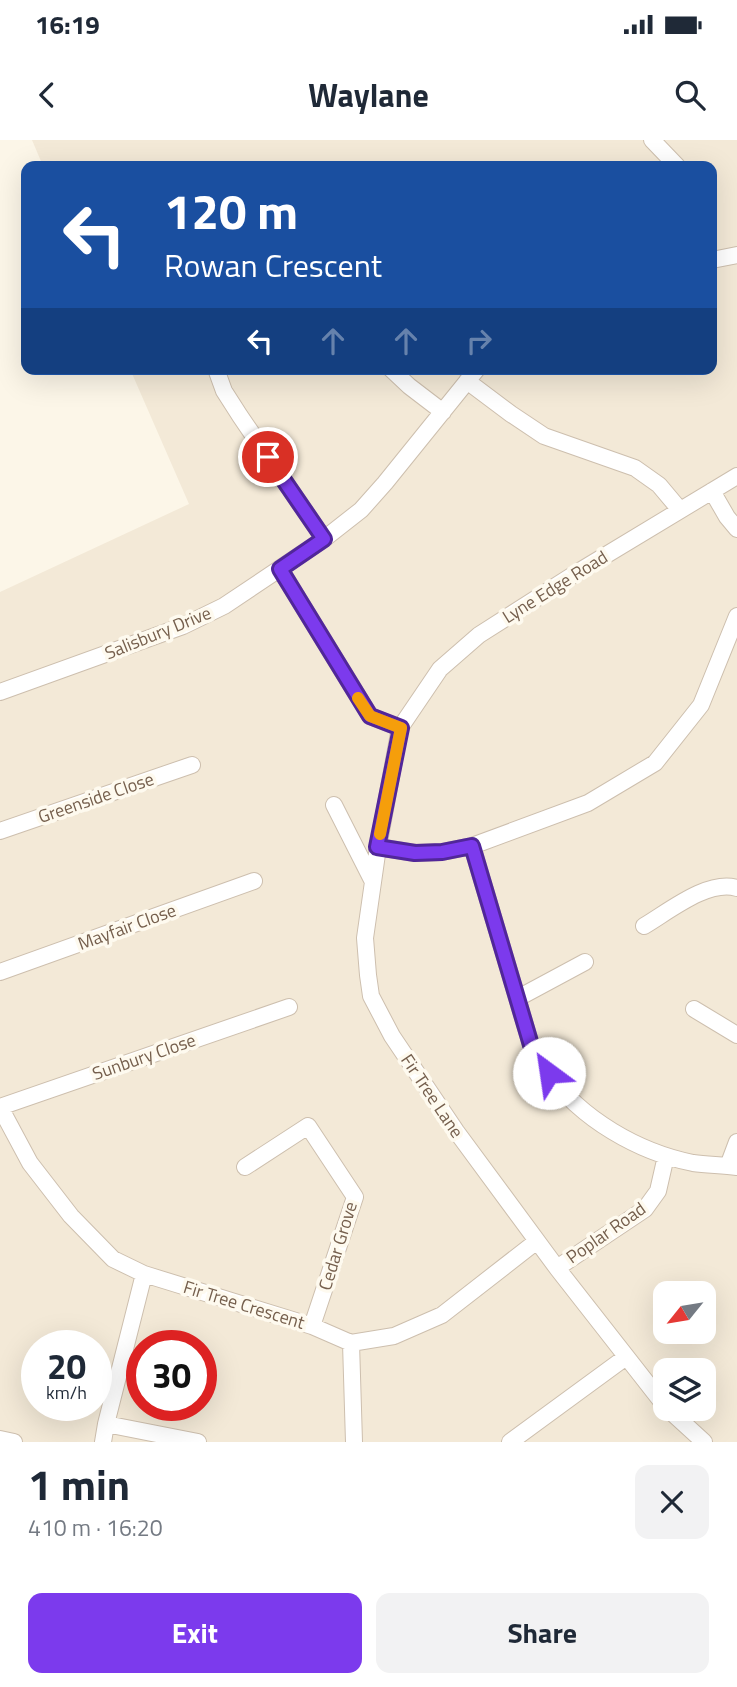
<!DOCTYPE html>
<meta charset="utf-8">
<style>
body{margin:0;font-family:"Titillium Web",sans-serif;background:#f2f2f3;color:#1f2937;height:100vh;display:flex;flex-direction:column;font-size:26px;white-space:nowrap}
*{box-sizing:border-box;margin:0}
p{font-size:23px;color:#747a83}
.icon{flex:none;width:38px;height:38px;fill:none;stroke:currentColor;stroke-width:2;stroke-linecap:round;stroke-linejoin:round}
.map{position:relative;height:1302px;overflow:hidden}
.drawer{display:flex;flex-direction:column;background:#fff;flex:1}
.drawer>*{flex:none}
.hud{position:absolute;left:21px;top:21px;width:696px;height:214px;border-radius:14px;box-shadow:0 7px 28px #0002;background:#1a4fa0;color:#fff;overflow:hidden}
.needle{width:46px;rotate:240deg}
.buttons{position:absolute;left:653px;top:1141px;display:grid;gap:14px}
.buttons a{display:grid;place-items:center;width:63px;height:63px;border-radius:14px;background:#fff;box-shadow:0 7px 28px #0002;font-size:35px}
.speed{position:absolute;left:21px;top:1190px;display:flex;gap:14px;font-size:35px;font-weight:700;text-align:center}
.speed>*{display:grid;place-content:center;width:91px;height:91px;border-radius:50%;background:#fff;box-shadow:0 7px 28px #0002;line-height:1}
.speed small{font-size:18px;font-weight:400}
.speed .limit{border:10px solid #d22;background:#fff;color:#111}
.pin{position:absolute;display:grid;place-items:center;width:60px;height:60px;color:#fff;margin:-30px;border:4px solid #fff;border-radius:50%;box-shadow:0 2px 7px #0007}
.me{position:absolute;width:77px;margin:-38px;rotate:329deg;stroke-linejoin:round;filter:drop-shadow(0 0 5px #0008)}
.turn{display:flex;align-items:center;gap:24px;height:147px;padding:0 28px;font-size:32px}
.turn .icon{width:91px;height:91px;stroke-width:2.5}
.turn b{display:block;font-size:49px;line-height:60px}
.lanes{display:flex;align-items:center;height:66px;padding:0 28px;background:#0003;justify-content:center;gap:35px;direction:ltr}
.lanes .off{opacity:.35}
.round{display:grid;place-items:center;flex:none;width:74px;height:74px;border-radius:14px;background:#f2f2f3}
.overview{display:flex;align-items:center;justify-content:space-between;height:119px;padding:0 28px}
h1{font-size:42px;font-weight:700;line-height:52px}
.button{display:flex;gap:14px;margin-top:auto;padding:14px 28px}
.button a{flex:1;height:80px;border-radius:14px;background:#7c3aed;color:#fff;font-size:28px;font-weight:700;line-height:80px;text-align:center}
.button a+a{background:#f2f2f3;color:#1f2937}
.status{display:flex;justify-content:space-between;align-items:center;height:49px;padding:0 35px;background:#fff;direction:ltr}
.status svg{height:19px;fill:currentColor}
header{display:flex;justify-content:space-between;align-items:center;height:91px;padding:0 28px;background:#fff;font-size:32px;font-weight:700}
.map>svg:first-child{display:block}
.residential{fill:#f3e9d7;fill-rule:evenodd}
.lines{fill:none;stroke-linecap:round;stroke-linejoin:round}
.minor-casing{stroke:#cdbfae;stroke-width:18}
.minor{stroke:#fff;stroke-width:16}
.route-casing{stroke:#51269a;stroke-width:18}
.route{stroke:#7c3aed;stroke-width:12}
.slow{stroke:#f59e0b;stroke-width:12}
.labels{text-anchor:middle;stroke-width:7;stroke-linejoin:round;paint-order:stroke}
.street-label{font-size:18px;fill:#755f4d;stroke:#fefaef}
</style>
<div class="status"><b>16:19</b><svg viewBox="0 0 49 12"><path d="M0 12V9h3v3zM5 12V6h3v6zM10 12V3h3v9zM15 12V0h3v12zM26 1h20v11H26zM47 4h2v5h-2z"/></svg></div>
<header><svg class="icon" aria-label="back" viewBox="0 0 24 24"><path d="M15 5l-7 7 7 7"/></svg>Waylane<svg class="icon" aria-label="search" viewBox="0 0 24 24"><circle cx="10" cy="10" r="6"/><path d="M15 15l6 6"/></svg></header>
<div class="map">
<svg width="737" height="1302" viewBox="0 0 737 1302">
<rect width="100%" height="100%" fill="#fcf6e8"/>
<path class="residential" d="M 32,0 L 737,0 L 737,1302 L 0,1302 L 0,452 L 189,364 L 130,229 L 712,229 L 712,26 L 43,26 ZM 665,1153 L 704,1153 L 704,1192 L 665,1192 ZM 37,1206 L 96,1206 L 96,1265 L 37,1265 ZM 142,1206 L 201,1206 L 201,1265 L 142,1265 ZM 665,1230 L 704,1230 L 704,1269 L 665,1269 Z"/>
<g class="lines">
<defs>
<path id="minor" d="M 652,0 L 677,26
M 712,120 L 737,115
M 216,229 L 224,251 L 240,276 L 324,399
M 391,229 L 409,246 L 443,272
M 467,241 L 511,274 L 544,296 L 635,328 L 659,345 L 680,370
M 712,351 L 727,377 L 737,389
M 280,429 L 370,576 L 400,588
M 0,552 L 183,486 L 224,466 L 324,399 L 361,370 L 385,343 L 477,229
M 334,665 L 372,740
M 0,691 L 192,625
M 472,706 L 531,905 C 537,914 542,924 548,933 C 581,979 638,1012 693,1023 C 708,1025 723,1025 737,1027
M 378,707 L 415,713 L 442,712 L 472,706 L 588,663 L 655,623 L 701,565 L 737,476
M 644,786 C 668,772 708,739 737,748
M 0,832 L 254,741
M 518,858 L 585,822
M 289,867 L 0,967 L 30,1023 L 71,1076 L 113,1119 L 144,1134 L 312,1186 L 351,1203 L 394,1196 L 442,1175 L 537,1101
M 694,869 L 737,895
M 728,1026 L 737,1002
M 245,1027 L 308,986 L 355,1057 L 312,1186
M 557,1128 L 645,1069 L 658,1051 L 666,1016
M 351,1203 L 354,1302
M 665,1266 L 557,1128 L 456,991 L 392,896 L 371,856 L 368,835 L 365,798 L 378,707 L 400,588 L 440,529 L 479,495 L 573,435 L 737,336
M 668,1269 L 704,1302
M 106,1284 L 198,1302
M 0,1299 L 14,1302
M 103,1302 L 106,1284 L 144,1134
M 510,1302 L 626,1217"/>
</defs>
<use href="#minor" class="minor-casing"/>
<use href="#minor" class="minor"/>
</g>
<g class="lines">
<defs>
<path id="route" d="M 268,317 L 324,399 L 280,429 L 370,576 L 401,588 L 377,707 L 415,713 L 442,712 L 472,706 L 531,905 L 549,933"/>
</defs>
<use href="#route" class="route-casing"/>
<use href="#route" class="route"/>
<path class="slow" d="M 358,558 L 370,576 L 401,588 L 380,694"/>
</g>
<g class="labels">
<g class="street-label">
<text transform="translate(555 447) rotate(-32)" y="6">Lyne Edge Road</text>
<text transform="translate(158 493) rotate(-22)" y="6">Salisbury Drive</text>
<text transform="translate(96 658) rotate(-19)" y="6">Greenside Close</text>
<text transform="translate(127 787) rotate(-20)" y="6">Mayfair Close</text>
<text transform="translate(144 917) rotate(-19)" y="6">Sunbury Close</text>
<text transform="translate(432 956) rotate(56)" y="6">Fir Tree Lane</text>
<text transform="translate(606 1093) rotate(-35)" y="6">Poplar Road</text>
<text transform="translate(338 1106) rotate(-73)" y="6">Cedar Grove</text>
<text transform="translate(244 1165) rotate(17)" y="6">Fir Tree Crescent</text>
</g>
</g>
</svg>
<div class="buttons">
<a><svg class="needle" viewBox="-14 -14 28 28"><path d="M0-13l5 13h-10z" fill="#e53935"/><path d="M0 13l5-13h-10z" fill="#747a83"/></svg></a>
<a><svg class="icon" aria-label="layers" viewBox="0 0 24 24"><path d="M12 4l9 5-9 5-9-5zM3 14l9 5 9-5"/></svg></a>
</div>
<div class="speed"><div>20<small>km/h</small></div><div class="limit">30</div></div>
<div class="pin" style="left:268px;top:317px;background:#d93025"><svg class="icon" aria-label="arrive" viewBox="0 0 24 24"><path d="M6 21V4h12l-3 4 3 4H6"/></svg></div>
<svg class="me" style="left:549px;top:933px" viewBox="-20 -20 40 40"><circle r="19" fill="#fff"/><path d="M0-13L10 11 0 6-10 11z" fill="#7c3aed"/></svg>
<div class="hud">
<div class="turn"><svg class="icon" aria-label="left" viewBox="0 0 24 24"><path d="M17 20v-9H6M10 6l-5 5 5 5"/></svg><div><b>120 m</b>Rowan Crescent</div></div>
<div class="lanes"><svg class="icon" aria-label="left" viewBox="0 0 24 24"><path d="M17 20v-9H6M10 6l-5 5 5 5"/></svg><svg class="icon off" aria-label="ahead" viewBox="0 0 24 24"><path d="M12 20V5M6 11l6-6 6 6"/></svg><svg class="icon off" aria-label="ahead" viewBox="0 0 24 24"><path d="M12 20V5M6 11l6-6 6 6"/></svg><svg class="icon off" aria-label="right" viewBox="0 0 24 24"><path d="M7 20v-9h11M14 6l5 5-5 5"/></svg></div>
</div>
</div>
<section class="drawer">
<div class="overview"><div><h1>1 min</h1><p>410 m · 16:20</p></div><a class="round"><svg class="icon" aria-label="close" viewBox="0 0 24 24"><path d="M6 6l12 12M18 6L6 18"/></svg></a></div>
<div class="button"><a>Exit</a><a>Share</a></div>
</section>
